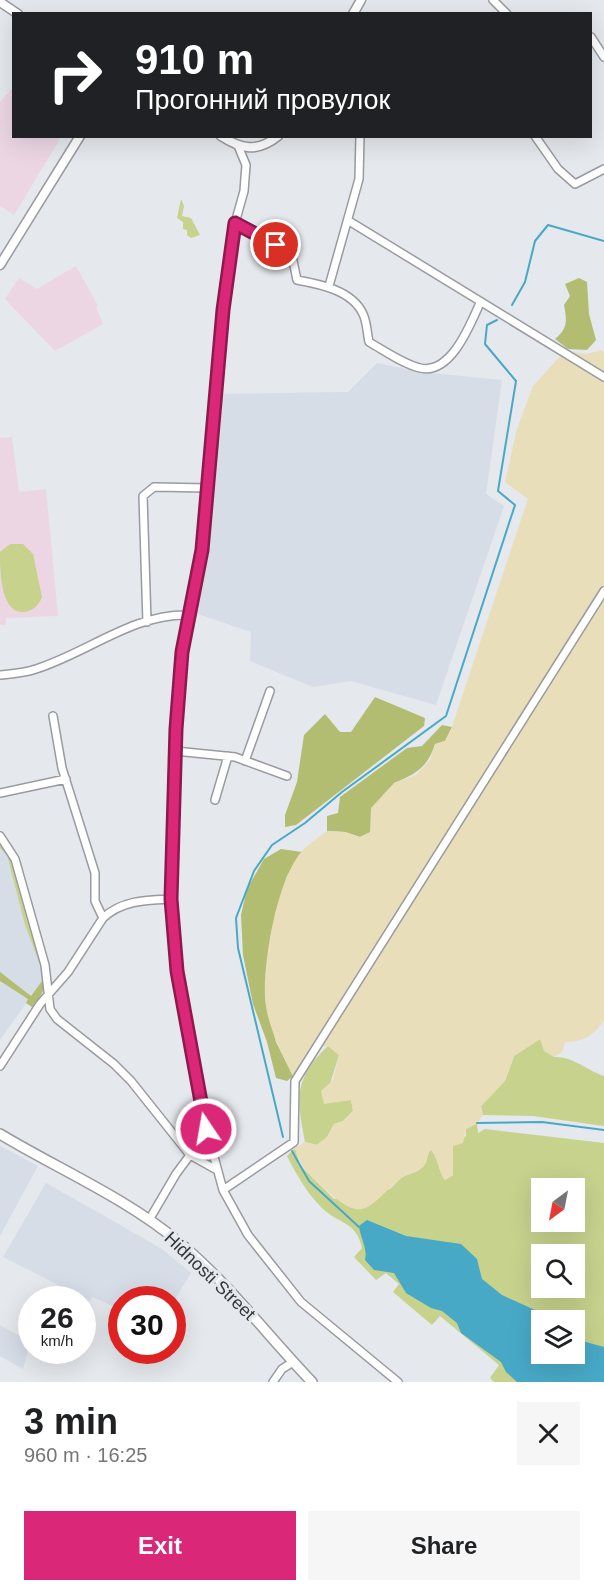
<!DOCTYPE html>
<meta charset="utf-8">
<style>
body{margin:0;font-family:Arial,sans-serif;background:#f6f6f6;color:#202124;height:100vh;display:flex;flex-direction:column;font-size:22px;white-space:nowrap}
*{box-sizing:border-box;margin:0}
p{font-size:20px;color:#757577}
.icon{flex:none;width:33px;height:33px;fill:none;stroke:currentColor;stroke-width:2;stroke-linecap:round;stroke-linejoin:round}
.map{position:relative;height:1382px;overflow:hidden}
.side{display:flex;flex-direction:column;background:#fff;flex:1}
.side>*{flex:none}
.top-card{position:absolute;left:12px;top:12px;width:580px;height:126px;border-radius:0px;box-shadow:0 6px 24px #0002;background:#202124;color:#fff;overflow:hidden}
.needle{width:39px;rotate:212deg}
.tools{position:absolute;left:531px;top:1178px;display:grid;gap:12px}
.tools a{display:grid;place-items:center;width:54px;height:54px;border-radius:0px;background:#fff;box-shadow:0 6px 24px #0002;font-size:30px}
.speed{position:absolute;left:18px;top:1286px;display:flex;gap:12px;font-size:30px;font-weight:700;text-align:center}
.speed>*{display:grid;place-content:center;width:78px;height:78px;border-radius:50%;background:#fff;box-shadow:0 6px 24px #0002;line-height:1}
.speed small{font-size:15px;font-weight:400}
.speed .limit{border:9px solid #d22;background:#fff;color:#111}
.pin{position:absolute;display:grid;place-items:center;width:51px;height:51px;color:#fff;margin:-26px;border:3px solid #fff;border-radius:50%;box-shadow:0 2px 6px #0007}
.me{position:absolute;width:66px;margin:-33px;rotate:348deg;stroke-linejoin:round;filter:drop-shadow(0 0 4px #0008)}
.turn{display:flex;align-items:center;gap:21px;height:126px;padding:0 24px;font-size:27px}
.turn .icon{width:78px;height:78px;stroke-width:2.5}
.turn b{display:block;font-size:42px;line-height:51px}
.round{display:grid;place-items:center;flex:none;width:63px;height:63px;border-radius:0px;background:#f6f6f6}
.overview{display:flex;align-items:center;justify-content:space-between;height:102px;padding:0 24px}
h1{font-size:36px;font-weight:600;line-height:45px}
.action{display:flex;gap:12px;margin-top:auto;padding:12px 24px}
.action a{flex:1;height:69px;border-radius:0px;background:#db2777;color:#fff;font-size:24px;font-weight:600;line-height:69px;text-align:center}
.action a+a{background:#f6f6f6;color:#202124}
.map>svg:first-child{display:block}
.built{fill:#d6dde7}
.education{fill:#ecd6e4}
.green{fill:#c7d28d;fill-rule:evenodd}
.forest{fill:#b2bd72}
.sand{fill:#e8deb9}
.water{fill:#48a9c6}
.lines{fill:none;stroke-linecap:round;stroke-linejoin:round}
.stream{stroke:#48a9c6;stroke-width:2}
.minor-casing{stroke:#989b9f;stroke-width:10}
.tertiary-casing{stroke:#989b9f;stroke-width:11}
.secondary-casing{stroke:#989b9f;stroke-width:12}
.minor{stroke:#fff;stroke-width:7}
.tertiary{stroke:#fff;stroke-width:8}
.secondary{stroke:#fff;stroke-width:9}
.route-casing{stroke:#8e194d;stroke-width:15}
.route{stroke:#db2777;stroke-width:10}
.labels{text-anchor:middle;stroke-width:6;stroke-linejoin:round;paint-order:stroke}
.street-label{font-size:18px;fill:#363739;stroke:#e5e8ec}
</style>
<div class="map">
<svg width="604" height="1382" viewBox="0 0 604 1382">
<rect width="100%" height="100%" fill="#e5e8ec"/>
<path class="built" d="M 377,363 L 421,372 L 502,380 L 486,494 L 504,506 L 436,705 L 351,681 L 313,687 L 250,661 L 251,632 L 198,614 L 223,394 L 348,392 Z
M 0,848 L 7,855 L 25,925 L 43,973 L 42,981 L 0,1040 Z
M 0,1146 L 38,1166 L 0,1236 Z
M 46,1183 L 138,1235 L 163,1250 L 191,1273 L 173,1302 L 172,1299 L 122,1299 L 121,1310 L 92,1297 L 90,1301 L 3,1257 Z
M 0,1325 L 27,1340 L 23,1346 L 28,1350 L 23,1369 L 0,1356 Z"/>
<path class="education" d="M 12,89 L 14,136 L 61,137 L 14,215 L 0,206 L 0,102 Z
M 76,266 L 98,306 L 96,307 L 103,324 L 55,351 L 5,299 L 19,278 L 37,289 Z
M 12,437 L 19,492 L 46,489 L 58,616 L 6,618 L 6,625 L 0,625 L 0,438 Z"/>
<path class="green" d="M 181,199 L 184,206 L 182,216 L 191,218 L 200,235 L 191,238 L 187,235 L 187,230 L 183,229 L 183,222 L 177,218 Z
M 10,544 L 23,544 L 33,554 L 42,597 C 39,605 33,611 24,612 C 0,614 0,569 0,552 Z
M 0,843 L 10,855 L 45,972 L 43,973 L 25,925 L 7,855 L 0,848 Z
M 540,1039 L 554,1057 C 572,1056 587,1070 604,1076 L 604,1126 L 533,1116 L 483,1115 L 481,1106 L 505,1081 L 514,1056 Z
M 328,1046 L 339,1055 L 324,1103 L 351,1100 L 353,1111 L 343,1121 L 334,1124 L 327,1137 L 317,1145 L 305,1142 C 297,1099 293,1079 328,1046 Z
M 477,1123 L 478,1133 L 485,1129 L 604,1143 L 604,1382 L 494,1382 L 490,1378 L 499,1365 L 440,1316 L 432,1325 L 393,1292 L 399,1284 L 386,1273 L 376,1280 L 354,1257 L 362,1248 C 356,1220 337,1224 321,1207 C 307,1193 296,1174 287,1156 L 295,1148 L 300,1165 L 334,1199 L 390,1189 L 402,1177 L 418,1171 L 426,1163 L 428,1153 L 431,1150 C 439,1159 438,1171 445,1180 L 453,1175 L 453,1145 L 466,1136 L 466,1129 ZM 542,1188 L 574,1188 L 574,1221 L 542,1221 ZM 542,1254 L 574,1254 L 574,1287 L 542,1287 ZM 542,1320 L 574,1320 L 574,1353 L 542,1353 Z"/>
<path class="forest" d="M 579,278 L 587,282 L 589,314 L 596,340 L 587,350 L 568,349 L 555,339 C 568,328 567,321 564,305 L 570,296 L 565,284 Z
M 375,697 L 425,718 L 424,726 L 296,825 L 285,827 L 285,815 L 297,782 L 304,735 L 325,714 L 340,732 L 351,732 Z
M 442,725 L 452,727 L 445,741 L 435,744 C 428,767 416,774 394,783 L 371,832 L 360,837 L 345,832 L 327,831 L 327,816 L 338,813 L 340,797 L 407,748 L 422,746 Z
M 281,849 L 302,852 L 287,876 L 275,914 L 265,998 L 276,1042 L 293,1076 L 287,1081 L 276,1078 L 267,1042 L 253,1004 L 243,955 L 241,915 L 247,889 L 264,859 Z
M 0,972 L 31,996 L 42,981 L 43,973 C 47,989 42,995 32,1007 L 26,1003 L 28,999 L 0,981 Z"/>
<path class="sand" d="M 601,350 L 604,352 L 604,1020 C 595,1035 583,1042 565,1042 L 562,1052 L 554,1057 L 544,1051 L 540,1039 L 514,1056 L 505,1081 L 481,1106 L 483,1115 L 477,1123 L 466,1129 L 463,1143 L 453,1146 L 453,1175 L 445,1180 C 438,1170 439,1159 431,1150 C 426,1155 428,1161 424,1166 C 417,1173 407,1173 400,1179 C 367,1207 364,1226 324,1188 C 310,1175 300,1167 295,1148 L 305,1142 L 318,1145 L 327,1137 L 334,1124 L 343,1121 L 353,1111 L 351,1100 L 324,1104 L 321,1091 L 333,1080 L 339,1055 L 328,1046 L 310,1047 L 293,1076 C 281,1052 267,1025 265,998 C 263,961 277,879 302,851 C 309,844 319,837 327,831 L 345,832 L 360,837 L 370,832 L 371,808 L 394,783 L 416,775 L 430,760 L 435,744 L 445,741 L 452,727 L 528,499 L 505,482 L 517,429 L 533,386 L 565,351 L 587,354 Z"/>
<path class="water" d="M 367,1220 L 406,1236 L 461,1244 L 477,1259 L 482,1279 L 502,1295 L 548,1316 L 551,1320 L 542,1320 L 542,1353 L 574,1353 L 575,1339 L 604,1347 L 604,1382 L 517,1382 L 506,1372 L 501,1362 L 461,1333 L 457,1323 L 442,1311 L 431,1308 L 406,1293 L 394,1273 L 374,1270 L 365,1260 C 368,1249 360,1237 359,1226 Z"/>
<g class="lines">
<path class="stream" d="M 512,305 L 525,282 L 535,241 L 548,225 L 604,241
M 477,1123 L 542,1122 L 604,1130
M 283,1137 L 238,948 L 236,918 L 254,871 L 272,845 L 305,823 L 342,792 L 446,716 L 515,505 L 498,491 L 516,381 L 485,344 L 487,325 L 497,320
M 292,1151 L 309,1181 L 359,1227"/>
<defs>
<path id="minor" d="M 493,0 L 507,14
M 591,37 L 604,57
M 535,136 L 558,169 L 575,184 L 604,169
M 239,148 L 246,165 L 244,191 L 235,223 L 223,310 L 213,450 L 202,550 L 187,615 L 176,706 L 171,899 L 177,971 L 201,1109 L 223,1190 L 248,1235 L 301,1302 L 398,1382
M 349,221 L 604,377
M 235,223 L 260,234 L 292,256 L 297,280 C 319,284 352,290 363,314 C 367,322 367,333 369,342 C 385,351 403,364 420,368 C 451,375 470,325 480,303
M 329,286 L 359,179 L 360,136
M 147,622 L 143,496 L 154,487 L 208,488
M 0,675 C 12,674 25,673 36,669 C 87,653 133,614 187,615
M 175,751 L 235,757 L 287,776
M 245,761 L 270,691
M 0,793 L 66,779
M 215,800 L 228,756
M 0,836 L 15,859 L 45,965 L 50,1009 L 57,1019 L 114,1064 L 131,1081 L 190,1155
M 103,918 C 122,900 147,900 171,899
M 0,1066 L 40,1004 L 68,972 L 103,918 L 95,901 L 95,873 L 62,768 L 53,716
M 223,1190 L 294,1142 L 295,1081 L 604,591
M 149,1220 L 176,1174 L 190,1155 L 215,1169
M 273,1382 L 282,1369 L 293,1362"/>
<path id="tertiary" d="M 0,2 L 18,14
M 353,14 L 361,0
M 221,136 C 241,149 257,153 278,136
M 0,265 L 80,136"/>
<path id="secondary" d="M 0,1134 C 60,1170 126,1198 180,1243 C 229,1284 268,1336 312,1382"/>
</defs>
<use href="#minor" class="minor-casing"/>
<use href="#tertiary" class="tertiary-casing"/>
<use href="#secondary" class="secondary-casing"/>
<use href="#minor" class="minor"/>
<use href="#tertiary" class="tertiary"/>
<use href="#secondary" class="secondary"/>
</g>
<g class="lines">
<defs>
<path id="route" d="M 206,1129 L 177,971 L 171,899 L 176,729 L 182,652 L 202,550 L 223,310 L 235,223 L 276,245"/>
</defs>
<use href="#route" class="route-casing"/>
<use href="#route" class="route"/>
</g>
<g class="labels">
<g class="street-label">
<text transform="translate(210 1276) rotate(44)" y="6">Hidnosti Street</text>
</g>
</g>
</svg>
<div class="tools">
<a><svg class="needle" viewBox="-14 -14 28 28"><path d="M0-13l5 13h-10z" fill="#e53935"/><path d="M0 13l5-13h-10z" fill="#757577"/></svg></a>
<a><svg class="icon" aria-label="search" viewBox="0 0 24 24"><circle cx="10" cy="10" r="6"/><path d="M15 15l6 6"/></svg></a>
<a><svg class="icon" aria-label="layers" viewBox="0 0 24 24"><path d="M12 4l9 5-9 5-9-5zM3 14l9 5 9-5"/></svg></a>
</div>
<div class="speed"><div>26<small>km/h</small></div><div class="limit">30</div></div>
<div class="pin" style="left:276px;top:245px;background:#d93025"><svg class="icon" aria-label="arrive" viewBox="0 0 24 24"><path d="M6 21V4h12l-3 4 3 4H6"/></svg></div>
<svg class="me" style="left:206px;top:1129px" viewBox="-20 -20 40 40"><circle r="17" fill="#db2777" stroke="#fff" stroke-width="3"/><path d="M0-11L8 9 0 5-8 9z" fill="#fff"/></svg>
<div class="top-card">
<div class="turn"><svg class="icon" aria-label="right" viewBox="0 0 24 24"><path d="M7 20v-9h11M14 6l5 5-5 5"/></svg><div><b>910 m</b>Прогонний провулок</div></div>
</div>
</div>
<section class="side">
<div class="overview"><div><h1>3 min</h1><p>960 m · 16:25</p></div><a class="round"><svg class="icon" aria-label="close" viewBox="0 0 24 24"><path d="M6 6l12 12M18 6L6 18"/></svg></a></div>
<div class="action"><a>Exit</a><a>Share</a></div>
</section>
